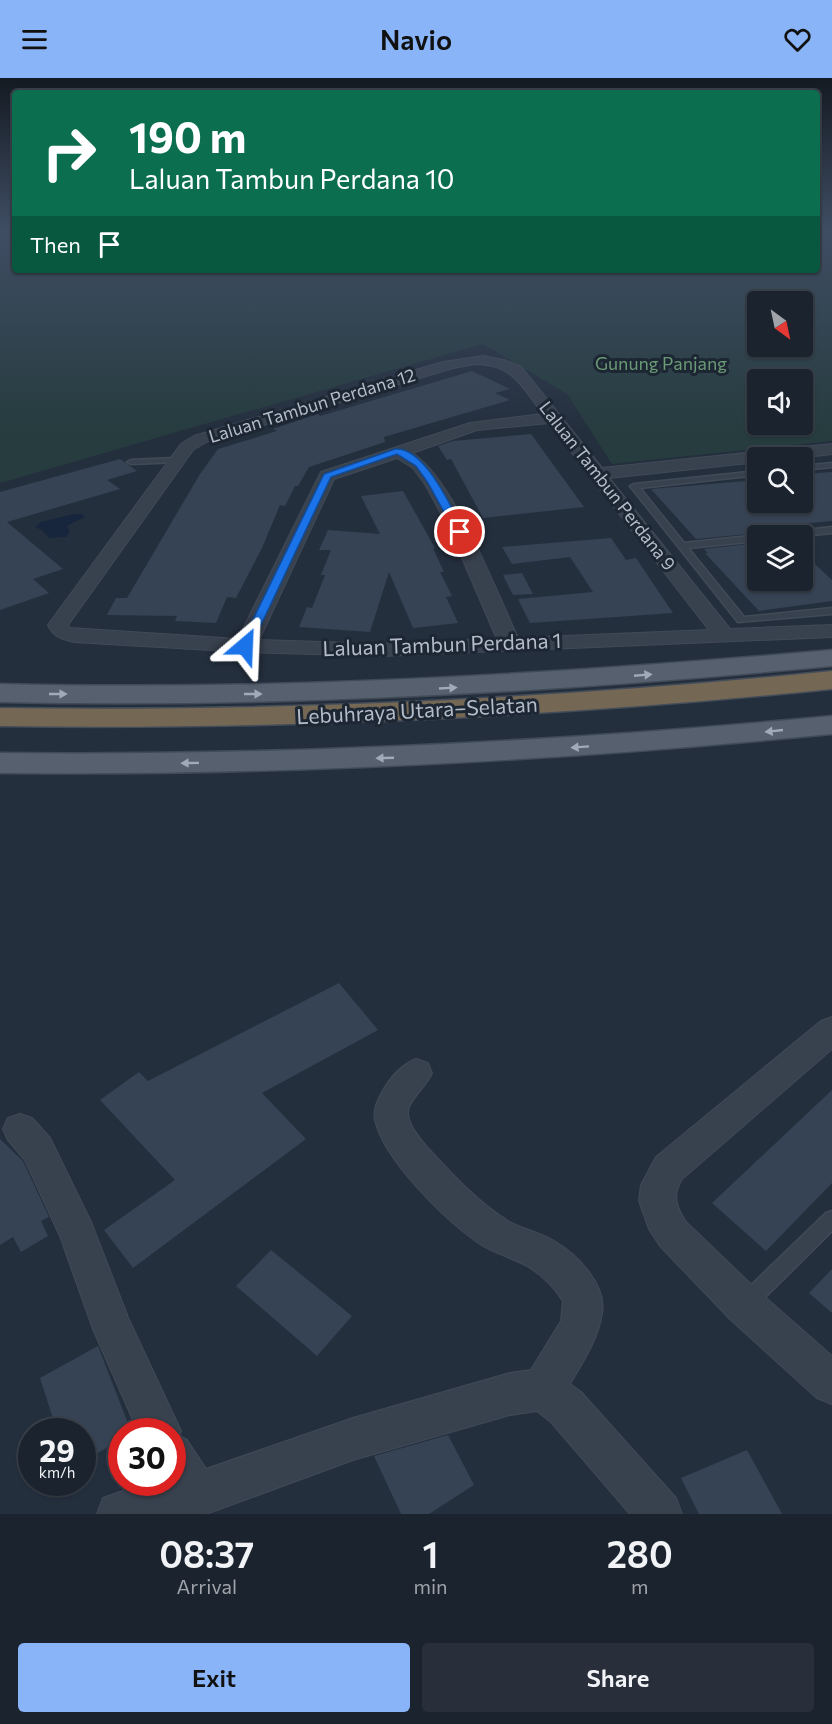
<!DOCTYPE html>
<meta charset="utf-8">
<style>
body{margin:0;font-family:Commissioner,sans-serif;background:#282f3a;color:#f1f3f6;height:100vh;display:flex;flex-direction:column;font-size:22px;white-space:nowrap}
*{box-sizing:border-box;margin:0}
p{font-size:20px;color:#a0a4aa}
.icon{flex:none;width:33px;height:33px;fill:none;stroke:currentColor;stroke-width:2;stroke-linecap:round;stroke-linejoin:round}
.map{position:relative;height:1436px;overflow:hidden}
.details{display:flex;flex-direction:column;background:#1b232e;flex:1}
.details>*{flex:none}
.top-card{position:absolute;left:12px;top:12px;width:808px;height:183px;border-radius:6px;box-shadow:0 2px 4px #0004,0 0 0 2px #39404a;background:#0b6e4f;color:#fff;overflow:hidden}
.needle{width:39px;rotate:147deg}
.buttons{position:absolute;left:747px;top:213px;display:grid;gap:12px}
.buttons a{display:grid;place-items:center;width:66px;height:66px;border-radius:6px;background:#1b232e;box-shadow:0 2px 4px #0004,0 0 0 2px #39404a;font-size:30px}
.speed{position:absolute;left:18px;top:1340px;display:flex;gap:12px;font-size:30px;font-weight:700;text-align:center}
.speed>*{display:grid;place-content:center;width:78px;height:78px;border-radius:50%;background:#1b232e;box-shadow:0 2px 4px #0004,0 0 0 2px #39404a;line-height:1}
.speed small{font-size:15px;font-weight:400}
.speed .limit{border:9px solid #d22;background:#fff;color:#111}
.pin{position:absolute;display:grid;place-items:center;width:51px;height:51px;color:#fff;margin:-26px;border:3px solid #fff;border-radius:50%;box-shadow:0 2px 6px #0007}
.me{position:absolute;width:66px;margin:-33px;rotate:26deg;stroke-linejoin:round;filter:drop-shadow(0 0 4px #0008)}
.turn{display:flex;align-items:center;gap:21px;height:126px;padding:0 18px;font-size:27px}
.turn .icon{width:78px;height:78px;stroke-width:2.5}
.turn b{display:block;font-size:42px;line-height:51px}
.then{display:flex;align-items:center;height:57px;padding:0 18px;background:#0003;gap:12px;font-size:22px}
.eta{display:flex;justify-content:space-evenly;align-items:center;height:102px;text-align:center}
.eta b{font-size:36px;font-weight:600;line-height:42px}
.action{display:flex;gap:12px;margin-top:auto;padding:12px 18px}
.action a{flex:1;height:69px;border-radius:6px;background:#8ab4f8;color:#111;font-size:24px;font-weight:600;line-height:69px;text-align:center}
.action a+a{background:#282f3a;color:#f1f3f6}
header{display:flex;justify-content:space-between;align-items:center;height:78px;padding:0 18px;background:#8ab4f8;color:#111;font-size:27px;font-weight:600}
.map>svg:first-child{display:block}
.green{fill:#263c3f;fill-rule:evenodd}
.water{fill:#17263c}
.building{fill:#364354}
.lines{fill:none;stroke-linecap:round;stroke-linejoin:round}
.lane-casing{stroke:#414a57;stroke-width:3}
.street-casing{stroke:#414a57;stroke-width:2}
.primary-casing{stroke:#414a57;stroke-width:3}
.highway-casing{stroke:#434c59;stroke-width:3}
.lane{fill:#38414e;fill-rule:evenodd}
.street{fill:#38414e;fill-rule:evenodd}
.primary{fill:#56606e;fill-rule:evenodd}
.highway{fill:#746855;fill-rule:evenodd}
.oneway{fill:#a1aab7}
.route{fill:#1a73e8;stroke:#114b97;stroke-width:1.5}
.labels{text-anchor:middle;stroke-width:6;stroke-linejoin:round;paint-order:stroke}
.far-park-label{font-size:18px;fill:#6b9a76;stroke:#1d2633}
.far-street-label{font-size:18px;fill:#b4bcc9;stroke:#1d2633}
.street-label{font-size:21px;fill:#b4bcc9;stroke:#1d2633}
</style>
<header><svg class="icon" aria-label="menu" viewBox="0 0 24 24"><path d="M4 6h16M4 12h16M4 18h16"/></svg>Navio<svg class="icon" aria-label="heart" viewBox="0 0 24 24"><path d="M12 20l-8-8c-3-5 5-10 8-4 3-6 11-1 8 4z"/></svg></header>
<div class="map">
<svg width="832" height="1436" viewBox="0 0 832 1436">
<rect width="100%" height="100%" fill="#242f3e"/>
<path class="green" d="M 0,151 L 15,151 L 15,192 L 818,192 L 818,151 L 832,151 L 832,363 L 612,386 L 567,316 L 483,266 L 0,405 ZM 758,224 L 802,224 L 802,268 L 758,268 ZM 758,302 L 802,302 L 802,346 L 758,346 Z"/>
<path class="water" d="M 73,436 L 82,436 L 85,439 L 67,448 L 70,454 L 66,459 L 49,460 L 42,452 L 35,449 L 41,444 Z"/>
<path class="building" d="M 472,293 L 510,311 L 495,315 L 510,322 L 384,359 L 385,364 L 309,389 L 298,408 L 295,408 L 285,428 L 280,427 L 262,470 L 236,520 L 227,519 L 216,545 L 175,543 L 177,538 L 107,537 L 116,520 L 127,520 L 200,396 L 218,371 L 277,353 L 273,351 L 318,336 L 320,338 Z
M 531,356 L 584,429 L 483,440 L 451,381 L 447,382 L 438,368 L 453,363 Z
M 120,381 L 137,393 L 107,402 L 120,411 L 7,444 L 63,491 L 33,501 L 49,515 L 0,532 L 0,414 Z
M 832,394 L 832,443 L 758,450 L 758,455 L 696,461 L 651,411 L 758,402 L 758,427 L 802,424 L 802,396 Z
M 403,413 L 435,470 L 433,470 L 444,494 L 440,494 L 452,518 L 446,519 L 458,545 L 413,550 L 389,494 L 370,554 L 299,549 L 307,529 L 312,530 L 325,497 L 321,497 L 331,472 L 319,472 L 328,452 L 380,456 L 361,418 Z
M 611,460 L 626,482 L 636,480 L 673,535 L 530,545 L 518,521 L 593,514 L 570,479 L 512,486 L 502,469 Z
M 758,465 L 758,502 L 802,502 L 802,474 L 832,502 L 832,523 L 759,533 L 705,475 L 708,475 L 704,471 Z
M 522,495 L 533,516 L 513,517 L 503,497 Z
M 339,905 L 378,952 L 262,1015 L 306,1061 L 133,1190 L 104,1152 L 175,1102 L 100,1022 L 139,994 L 148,1003 Z
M 832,1012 L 832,1105 L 766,1173 L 712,1125 Z
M 0,1061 L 23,1083 L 49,1139 L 41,1143 L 48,1158 L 21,1174 L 13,1159 L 0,1167 Z
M 271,1172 L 352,1238 L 317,1278 L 236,1208 Z
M 832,1191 L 832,1235 L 809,1215 Z
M 98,1268 L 131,1353 L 122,1353 L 122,1361 L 82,1384 L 82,1353 L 57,1353 L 40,1300 Z
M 448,1357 L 474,1407 L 429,1436 L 401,1436 L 374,1378 Z
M 747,1372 L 782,1436 L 699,1436 L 681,1400 Z"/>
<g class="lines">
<defs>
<path id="lane" d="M 176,380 L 180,382 L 179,384 L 131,386 L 127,384 L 131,382 Z
M 832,385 L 832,389 L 802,392 L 802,388 Z
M 758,393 L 758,397 L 640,410 L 684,465 L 758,457 L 758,463 L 688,470 L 744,539 L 832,530 L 832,536 L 738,544 L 630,408 L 634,406 Z
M 832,449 L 832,455 L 802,458 L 776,458 L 780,455 Z
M 832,1133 L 832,1153 L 754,1230 L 747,1233 L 740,1230 L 738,1224 L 740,1218 L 826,1135 Z"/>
<path id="street" d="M 483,278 L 504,282 L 521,289 L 602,390 L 832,366 L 832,376 L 798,380 L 758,380 L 758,384 L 609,400 L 730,551 L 832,547 L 832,559 L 382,578 L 245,574 L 74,564 C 61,561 54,559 48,547 L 181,366 L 194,358 L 443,284 ZM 475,286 C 514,286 522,309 543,336 L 470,345 L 321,394 L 238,561 L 70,550 L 68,547 L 193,372 L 206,364 L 453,290 ZM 549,345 L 709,552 L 518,560 C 496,513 453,400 412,375 L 477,352 ZM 397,380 L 413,390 L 425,406 L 451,454 L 497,561 L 382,566 L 259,562 L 334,401 Z
M 832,939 L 832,971 L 682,1101 C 672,1117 676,1129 686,1144 L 758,1213 L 832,1278 L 832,1326 L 817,1320 L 730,1241 L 660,1168 L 649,1151 L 639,1123 L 641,1107 L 656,1079 L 821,943 Z
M 416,981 L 428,985 L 432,995 C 427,1007 414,1017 409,1029 C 404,1043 419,1059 427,1069 C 451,1095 477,1124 508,1143 C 522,1151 539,1154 554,1163 C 577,1176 607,1207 602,1235 C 599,1260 582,1285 570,1306 L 581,1314 L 676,1420 L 682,1436 L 630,1436 L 551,1344 L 537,1333 L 510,1337 L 353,1382 L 206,1436 L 97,1436 L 103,1420 L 143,1406 L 172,1404 L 172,1353 L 138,1353 L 93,1251 L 60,1158 L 25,1082 L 8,1062 L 3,1051 L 8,1040 L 20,1036 L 32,1040 L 50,1060 L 91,1144 L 129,1242 L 181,1353 L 179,1358 L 187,1362 L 206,1391 L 353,1340 L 510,1295 L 531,1292 L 561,1243 L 563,1223 C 554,1209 541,1196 527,1188 C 511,1179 492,1175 477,1164 C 444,1140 384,1082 375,1042 C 373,1032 377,1024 381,1016 C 389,1001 401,987 416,981 Z"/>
<path id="primary" d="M 832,572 L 832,588 C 555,614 278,630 0,624 L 0,606 C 278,613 555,596 832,572 Z
M 832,638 L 832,656 C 555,683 278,698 0,695 L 0,675 C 278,678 555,664 832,638 Z"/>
<path id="highway" d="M 832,593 L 832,611 C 555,639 278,652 0,648 L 0,630 C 278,634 555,621 832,593 Z"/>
</defs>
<use href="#lane" class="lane-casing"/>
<use href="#street" class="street-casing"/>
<use href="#primary" class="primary-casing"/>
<use href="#highway" class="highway-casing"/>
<use href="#lane" class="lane"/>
<use href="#street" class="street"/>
<use href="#primary" class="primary"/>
<use href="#highway" class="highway"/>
</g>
<defs><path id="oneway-solid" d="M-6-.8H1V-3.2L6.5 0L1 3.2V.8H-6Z" transform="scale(1.5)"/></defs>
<g class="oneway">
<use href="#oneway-solid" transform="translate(643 597) rotate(-5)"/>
<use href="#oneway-solid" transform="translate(448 610) rotate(-3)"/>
<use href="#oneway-solid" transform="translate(58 616)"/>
<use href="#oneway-solid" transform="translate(253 616)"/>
<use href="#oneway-solid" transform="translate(774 653) rotate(174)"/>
<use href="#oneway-solid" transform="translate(580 669) rotate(176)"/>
<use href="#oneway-solid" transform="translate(385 680) rotate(178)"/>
<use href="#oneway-solid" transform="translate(190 685) rotate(179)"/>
</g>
<linearGradient id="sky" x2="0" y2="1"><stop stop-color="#141a22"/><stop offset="0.43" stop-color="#3f4d63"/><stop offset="1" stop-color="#3f4d63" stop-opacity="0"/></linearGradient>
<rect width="832" height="352" fill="url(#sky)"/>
<path class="route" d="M 395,371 C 425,368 452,432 465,454 L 463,456 L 455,454 L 428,405 L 416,388 L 397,376 L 331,399 L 251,568 L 249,571 L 241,571 L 240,568 L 324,396 Z"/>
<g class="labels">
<g class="far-park-label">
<text x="661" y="292">Gunung Panjang</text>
</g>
<g class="far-street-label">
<text transform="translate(312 328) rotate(-17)" y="6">Laluan Tambun Perdana 12</text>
<text transform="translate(607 408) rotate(52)" y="6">Laluan Tambun Perdana 9</text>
</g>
<g class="street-label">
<text transform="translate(442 567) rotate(-2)" y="7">Laluan Tambun Perdana 1</text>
<text transform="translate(417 633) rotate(-3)" y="7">Lebuhraya Utara–Selatan</text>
</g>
</g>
</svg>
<div class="buttons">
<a><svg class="needle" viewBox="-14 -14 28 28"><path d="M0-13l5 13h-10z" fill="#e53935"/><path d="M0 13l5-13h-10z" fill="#a0a4aa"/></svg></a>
<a><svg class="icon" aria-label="sound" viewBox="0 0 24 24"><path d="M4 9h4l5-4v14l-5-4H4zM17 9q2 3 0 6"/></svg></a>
<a><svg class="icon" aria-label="search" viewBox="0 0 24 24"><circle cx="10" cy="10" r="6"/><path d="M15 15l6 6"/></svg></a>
<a><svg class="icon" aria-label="layers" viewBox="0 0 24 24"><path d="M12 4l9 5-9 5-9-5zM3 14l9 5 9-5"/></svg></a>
</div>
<div class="speed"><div>29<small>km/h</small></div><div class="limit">30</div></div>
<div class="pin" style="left:460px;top:454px;background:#d93025"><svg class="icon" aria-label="arrive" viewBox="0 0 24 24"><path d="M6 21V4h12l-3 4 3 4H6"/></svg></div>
<svg class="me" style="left:245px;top:568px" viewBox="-20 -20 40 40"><path d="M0-17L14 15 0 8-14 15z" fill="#1a73e8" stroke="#fff" stroke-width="4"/></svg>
<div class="top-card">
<div class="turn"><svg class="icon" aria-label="right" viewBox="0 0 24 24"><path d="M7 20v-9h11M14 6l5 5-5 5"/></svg><div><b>190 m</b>Laluan Tambun Perdana 10</div></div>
<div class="then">Then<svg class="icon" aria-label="arrive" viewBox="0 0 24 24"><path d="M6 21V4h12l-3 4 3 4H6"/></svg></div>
</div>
</div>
<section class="details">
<div class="eta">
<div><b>08:37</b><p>Arrival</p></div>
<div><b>1</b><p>min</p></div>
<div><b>280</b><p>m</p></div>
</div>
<div class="action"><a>Exit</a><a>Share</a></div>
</section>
